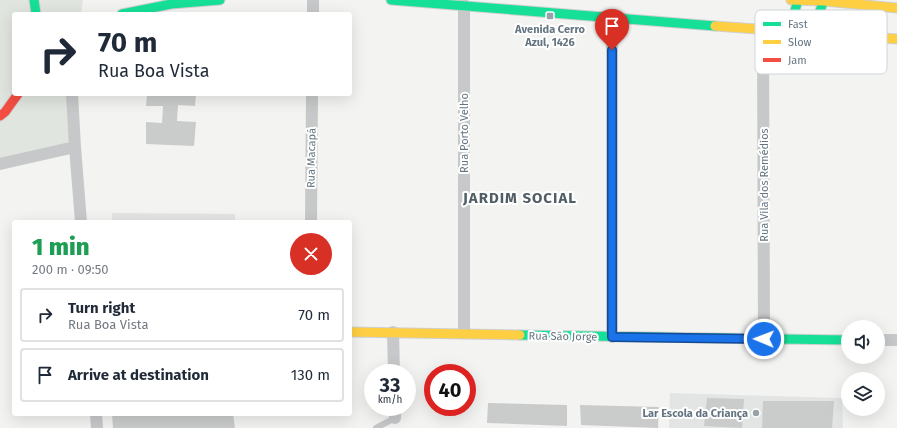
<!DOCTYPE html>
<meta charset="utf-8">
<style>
body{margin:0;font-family:"Fira Sans",sans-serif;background:#f6f6f7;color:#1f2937;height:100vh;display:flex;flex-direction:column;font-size:15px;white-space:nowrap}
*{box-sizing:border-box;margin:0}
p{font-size:13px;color:#747a83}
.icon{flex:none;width:22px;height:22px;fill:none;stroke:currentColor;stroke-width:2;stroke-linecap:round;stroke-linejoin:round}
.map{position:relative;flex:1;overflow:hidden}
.drawer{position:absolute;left:12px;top:220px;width:340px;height:196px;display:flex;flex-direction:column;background:#fff;border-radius:4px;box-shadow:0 4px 16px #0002}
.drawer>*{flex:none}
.banner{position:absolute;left:12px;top:12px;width:340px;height:84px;border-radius:4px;box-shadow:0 4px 16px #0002;background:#fff;color:#1f2937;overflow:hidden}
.tools{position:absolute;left:841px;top:320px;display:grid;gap:8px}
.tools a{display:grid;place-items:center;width:44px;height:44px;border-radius:50%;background:#fff;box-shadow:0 4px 16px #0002;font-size:20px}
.speed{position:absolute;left:364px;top:364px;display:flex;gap:8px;font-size:20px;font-weight:700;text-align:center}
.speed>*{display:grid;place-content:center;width:52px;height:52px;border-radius:50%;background:#fff;box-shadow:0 4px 16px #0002;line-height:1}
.speed small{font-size:10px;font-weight:400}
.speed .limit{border:6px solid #d22;background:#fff;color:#111}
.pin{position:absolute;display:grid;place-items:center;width:34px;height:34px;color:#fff;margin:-41px -17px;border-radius:50% 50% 50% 0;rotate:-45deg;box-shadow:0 0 4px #0007}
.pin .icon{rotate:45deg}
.me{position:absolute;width:44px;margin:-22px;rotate:271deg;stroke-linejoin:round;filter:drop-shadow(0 0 3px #0008)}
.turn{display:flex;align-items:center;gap:14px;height:84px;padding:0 20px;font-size:18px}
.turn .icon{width:52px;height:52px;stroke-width:2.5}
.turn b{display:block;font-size:28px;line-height:34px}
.round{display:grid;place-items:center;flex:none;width:42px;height:42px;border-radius:21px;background:#f6f6f7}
.summary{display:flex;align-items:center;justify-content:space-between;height:68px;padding:0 20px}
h1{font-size:24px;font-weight:800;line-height:30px;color:#1e9e55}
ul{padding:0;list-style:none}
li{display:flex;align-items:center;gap:12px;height:54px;margin:0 8px 6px;padding:0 12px;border:2px solid #e0e1e3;border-radius:4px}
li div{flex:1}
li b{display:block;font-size:15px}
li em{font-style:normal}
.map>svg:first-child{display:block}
.built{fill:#e3e5e4}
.green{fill:#e1e5df}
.building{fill:#cacccc}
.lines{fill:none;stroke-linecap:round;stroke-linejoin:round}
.fast-casing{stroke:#cfd0d1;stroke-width:11}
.slow-casing{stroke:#cfd0d1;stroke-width:11}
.jam-casing{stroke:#cfd0d1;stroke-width:11}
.lane{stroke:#c7c8c9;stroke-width:6}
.street{stroke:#c7c8c9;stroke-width:12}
.fast{stroke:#16e098;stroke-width:9}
.slow{stroke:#ffcf43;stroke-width:9}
.jam{stroke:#f24e42;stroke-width:9}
.route-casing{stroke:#114b97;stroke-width:10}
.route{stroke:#1a73e8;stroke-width:7}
.poi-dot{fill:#96a1a8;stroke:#fff;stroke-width:1.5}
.labels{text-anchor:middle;stroke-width:4;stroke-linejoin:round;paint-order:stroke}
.poi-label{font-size:11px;font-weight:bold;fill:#647581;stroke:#fff}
.street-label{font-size:11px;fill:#647581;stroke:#fff}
.district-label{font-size:15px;font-weight:bold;letter-spacing:1px;fill:#525e66;stroke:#fff}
.key{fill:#fff;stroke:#d0d6d9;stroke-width:1}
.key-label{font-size:11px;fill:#647581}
</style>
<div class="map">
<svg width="897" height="428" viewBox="0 0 897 428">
<rect width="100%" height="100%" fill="#f3f3f1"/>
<path class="built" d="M 112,213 L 235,214 L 235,222 L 112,222 Z
M 670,393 L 842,398 L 843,428 L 669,428 Z"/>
<path class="green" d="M 0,0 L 83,0 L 81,14 L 14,14 L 14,94 L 72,94 L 75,147 L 0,164 Z"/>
<path class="building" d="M 147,94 L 196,94 L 195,106 L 178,105 L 177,121 L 196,122 L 194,146 L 146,144 L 146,122 L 162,123 L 163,106 L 146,106 Z
M 707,398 L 744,399 L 742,428 L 704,426 Z
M 763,401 L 834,401 L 832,428 L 762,428 Z
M 488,403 L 567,405 L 567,426 L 487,423 Z
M 580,405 L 659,407 L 658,428 L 581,425 Z
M 112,414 L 233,414 L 235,428 L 113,428 Z"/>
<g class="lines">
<defs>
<path id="fast" d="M 34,0 L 36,14
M 391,0 L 715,26
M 122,14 L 171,4 L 220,0
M 789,32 L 798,0
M 815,34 L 818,16 L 824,0
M 520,335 L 848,340"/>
<path id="slow" d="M 791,0 L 824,1 L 897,8
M 715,26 L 897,39
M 350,332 L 520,335"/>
<path id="jam" d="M 0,116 L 5,112 L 18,94"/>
</defs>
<use href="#fast" class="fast-casing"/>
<use href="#slow" class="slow-casing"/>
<use href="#jam" class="jam-casing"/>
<path class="lane" d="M 376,428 L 395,418"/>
<path class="street" d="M 313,14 L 313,0
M 763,30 L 764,339
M 72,94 L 75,147 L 81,222
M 0,164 L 75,147
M 311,222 L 312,94
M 393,332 L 394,373
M 464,333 L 464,5
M 612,337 L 612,19
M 878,340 L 897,340
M 395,407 L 395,418
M 96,414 L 97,428"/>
<use href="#fast" class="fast"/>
<use href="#slow" class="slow"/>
<use href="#jam" class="jam"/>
</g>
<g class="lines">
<defs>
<path id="route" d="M 612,50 L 612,337 L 764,339"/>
</defs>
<use href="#route" class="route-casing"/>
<use href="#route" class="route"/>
</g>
<g class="poi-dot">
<rect x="546" y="12" width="8" height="8" rx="2"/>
<circle cx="756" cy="413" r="4"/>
</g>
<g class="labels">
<g class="poi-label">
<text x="550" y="33">Avenida Cerro<tspan x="550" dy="13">Azul, 1426</tspan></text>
<text x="748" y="417" text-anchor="end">Lar Escola da Criança</text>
</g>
<g class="street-label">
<text transform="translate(464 133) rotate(-90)" y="4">Rua Porto Velho</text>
<text transform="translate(311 158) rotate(-89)" y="4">Rua Macapá</text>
<text transform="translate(764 185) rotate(-90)" y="4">Rua Vila dos Remédios</text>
<text transform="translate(563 336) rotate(1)" y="4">Rua São Jorge</text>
</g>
<g class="district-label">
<text x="520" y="203">JARDIM SOCIAL</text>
</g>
</g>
<rect x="755" y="10" width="132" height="64" rx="6" class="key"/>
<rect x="763" y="22" width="18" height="4" fill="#16e098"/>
<rect x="763" y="40" width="18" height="4" fill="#ffcf43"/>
<rect x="763" y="58" width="18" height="4" fill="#f24e42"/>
<g class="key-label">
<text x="788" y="28">Fast</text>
<text x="788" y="46">Slow</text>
<text x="788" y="64">Jam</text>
</g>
</svg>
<div class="tools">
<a><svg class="icon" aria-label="sound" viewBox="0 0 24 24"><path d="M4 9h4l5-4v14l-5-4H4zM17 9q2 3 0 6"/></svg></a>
<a><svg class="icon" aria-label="layers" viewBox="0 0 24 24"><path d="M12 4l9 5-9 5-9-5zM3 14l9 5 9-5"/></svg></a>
</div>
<div class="speed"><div>33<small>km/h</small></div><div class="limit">40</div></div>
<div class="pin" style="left:612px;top:50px;background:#d93025"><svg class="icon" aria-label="arrive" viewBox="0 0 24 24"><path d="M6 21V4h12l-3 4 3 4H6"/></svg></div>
<svg class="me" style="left:764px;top:339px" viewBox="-20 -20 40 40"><circle r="17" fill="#1a73e8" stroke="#fff" stroke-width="3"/><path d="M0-11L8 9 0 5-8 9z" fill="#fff"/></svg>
<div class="banner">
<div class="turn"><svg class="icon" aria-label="right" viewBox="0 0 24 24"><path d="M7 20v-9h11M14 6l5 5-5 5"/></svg><div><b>70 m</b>Rua Boa Vista</div></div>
</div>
<section class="drawer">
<div class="summary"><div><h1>1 min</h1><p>200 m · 09:50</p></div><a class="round" style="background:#d93025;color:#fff"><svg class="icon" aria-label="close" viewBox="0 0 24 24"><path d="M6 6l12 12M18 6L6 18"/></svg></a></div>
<ul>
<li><svg class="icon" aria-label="right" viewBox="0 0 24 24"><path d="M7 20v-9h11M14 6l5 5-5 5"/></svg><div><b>Turn right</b><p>Rua Boa Vista</p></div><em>70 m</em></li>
<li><svg class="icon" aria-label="arrive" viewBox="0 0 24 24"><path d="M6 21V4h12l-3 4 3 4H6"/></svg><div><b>Arrive at destination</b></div><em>130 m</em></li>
</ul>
</section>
</div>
